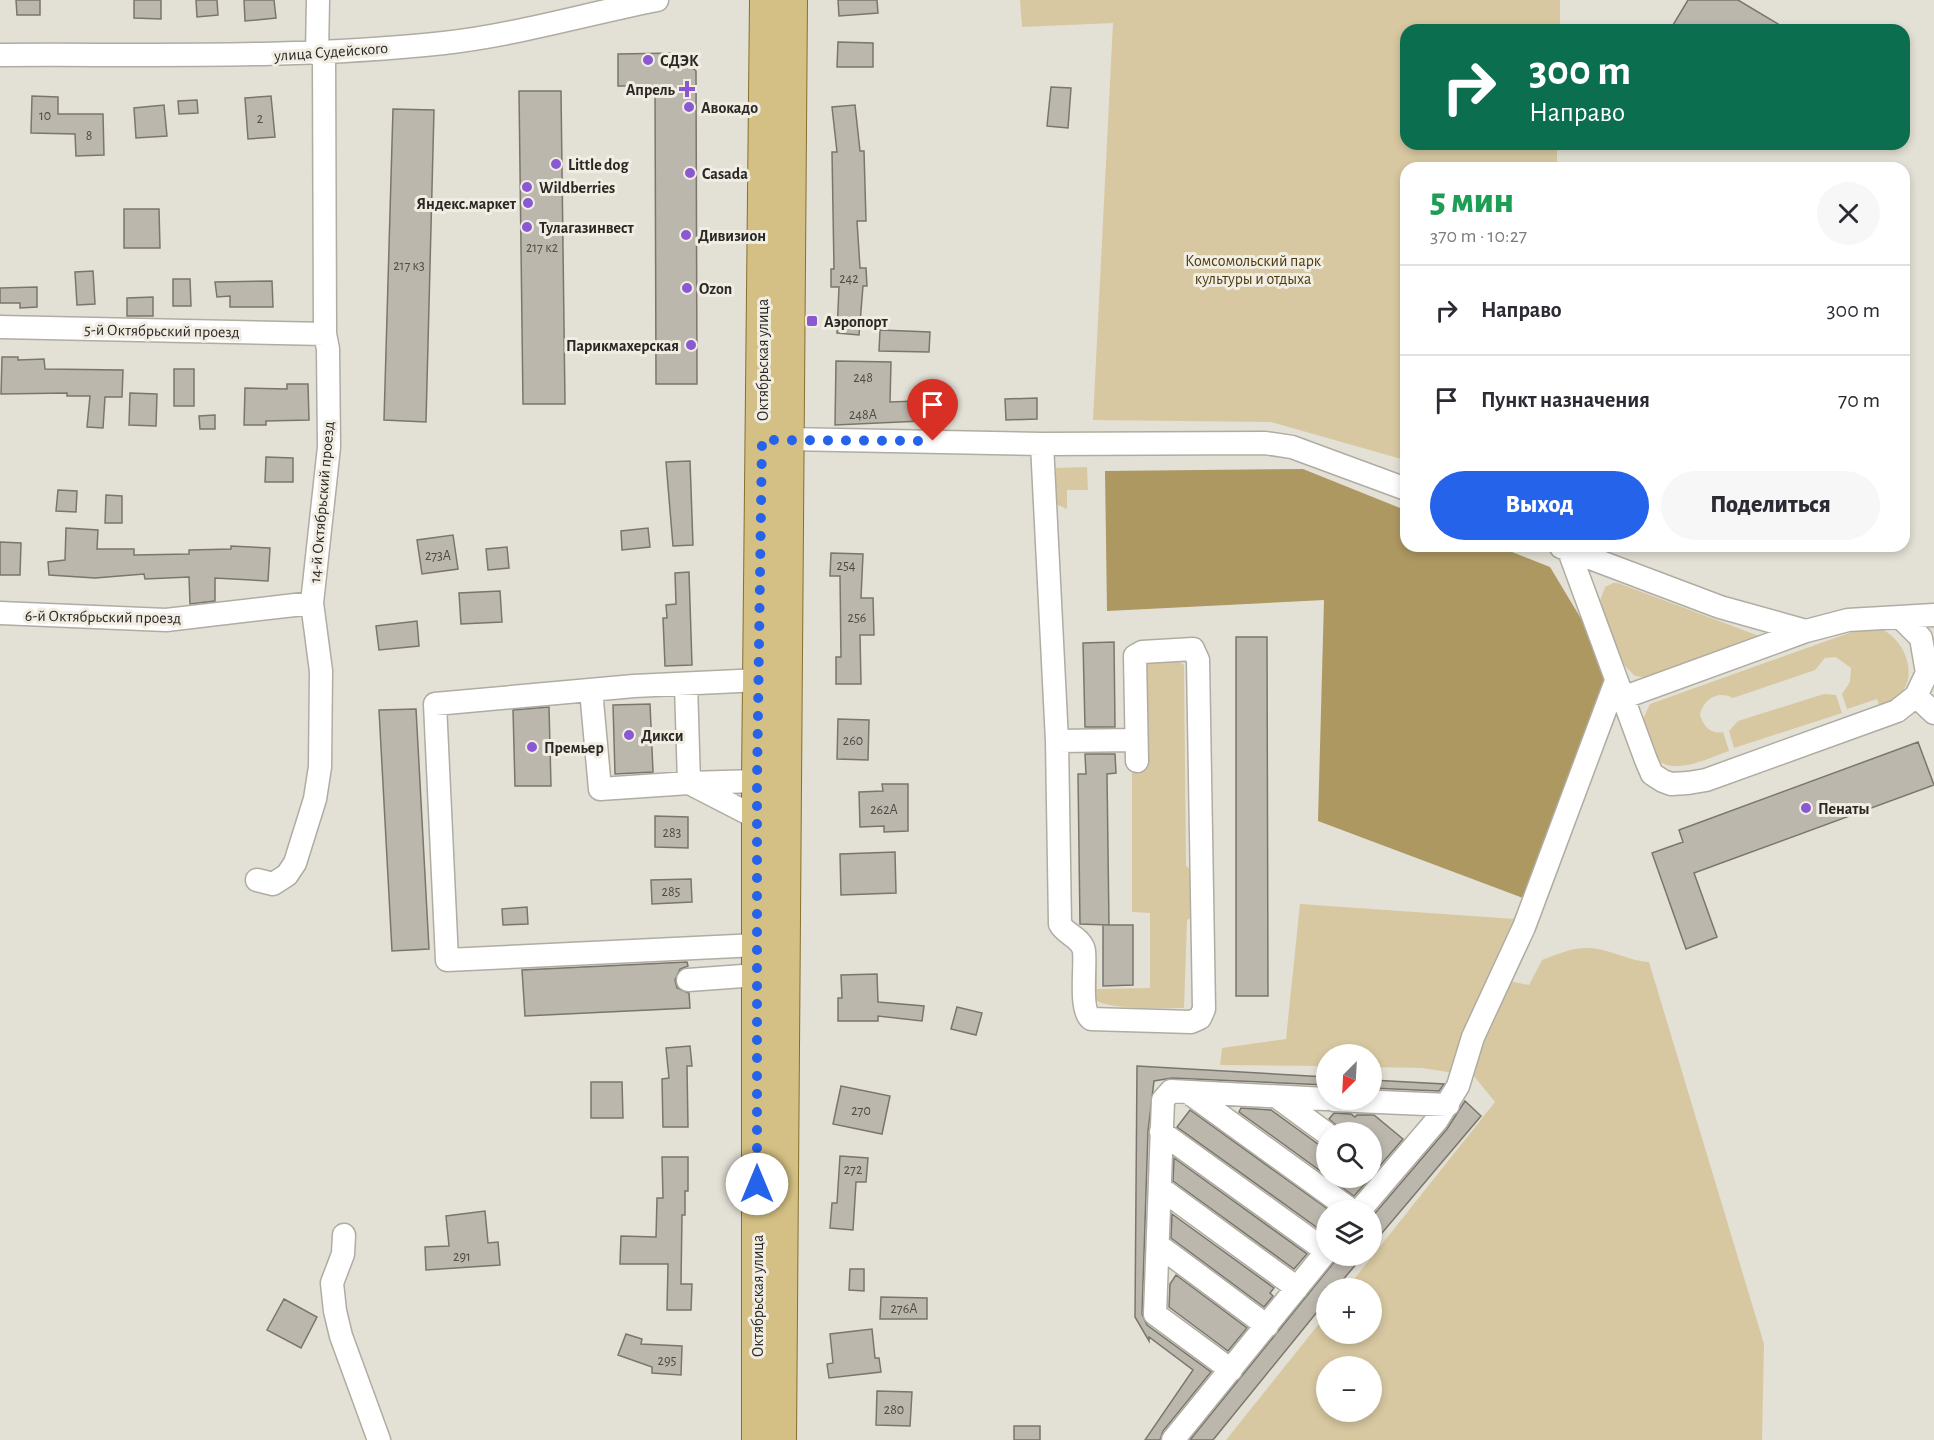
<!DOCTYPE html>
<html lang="ru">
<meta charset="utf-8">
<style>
body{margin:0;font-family:"Alegreya Sans",sans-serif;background:#f7f7f7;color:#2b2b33;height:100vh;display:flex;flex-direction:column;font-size:22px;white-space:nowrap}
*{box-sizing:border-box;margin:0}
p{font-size:20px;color:#7c7c81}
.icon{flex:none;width:33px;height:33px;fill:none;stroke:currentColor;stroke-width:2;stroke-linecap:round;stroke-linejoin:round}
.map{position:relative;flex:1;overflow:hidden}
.drawer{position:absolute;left:1400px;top:162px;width:510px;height:390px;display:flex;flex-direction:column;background:#fff;border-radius:18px;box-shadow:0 3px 9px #0003}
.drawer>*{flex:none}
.hud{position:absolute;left:1400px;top:24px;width:510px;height:126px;border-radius:18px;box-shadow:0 3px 9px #0003;background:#0b6e4f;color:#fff;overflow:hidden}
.needle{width:39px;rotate:204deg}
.controls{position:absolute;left:1316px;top:1044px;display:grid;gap:12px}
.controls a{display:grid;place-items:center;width:66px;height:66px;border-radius:50%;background:#fff;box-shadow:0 3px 9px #0003;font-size:30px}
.pin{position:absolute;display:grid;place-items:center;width:51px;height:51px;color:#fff;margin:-62px -26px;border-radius:50% 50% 50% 0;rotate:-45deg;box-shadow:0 0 6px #0007}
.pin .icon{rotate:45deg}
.me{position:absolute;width:66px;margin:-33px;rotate:0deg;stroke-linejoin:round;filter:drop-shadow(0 0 4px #0008)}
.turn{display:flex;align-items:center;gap:21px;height:126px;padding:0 30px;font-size:27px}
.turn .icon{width:78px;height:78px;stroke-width:2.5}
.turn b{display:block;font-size:42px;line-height:51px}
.round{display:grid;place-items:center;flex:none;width:63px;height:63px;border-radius:32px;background:#f7f7f7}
.headline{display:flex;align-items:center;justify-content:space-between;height:102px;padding:0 30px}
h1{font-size:36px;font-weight:800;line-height:45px;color:#1e9e55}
.action{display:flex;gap:12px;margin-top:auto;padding:12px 30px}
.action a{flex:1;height:69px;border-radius:36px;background:#2563eb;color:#fff;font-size:24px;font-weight:800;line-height:69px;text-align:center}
.action a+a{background:#f7f7f7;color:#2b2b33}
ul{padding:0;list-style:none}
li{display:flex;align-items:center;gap:18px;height:90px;padding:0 30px;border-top:2px solid #e1e1e2}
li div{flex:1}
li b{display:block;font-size:22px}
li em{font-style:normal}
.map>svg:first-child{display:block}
.green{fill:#d7c8a1;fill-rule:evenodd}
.forest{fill:#ad9862}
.building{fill:#bbb7ad;stroke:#7a766d;stroke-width:1.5}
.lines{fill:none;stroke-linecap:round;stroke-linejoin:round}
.minor-casing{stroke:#b0aca2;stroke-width:25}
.major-casing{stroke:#86702d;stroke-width:32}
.minor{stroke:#fff;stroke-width:22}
.major{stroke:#d4c084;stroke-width:30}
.route{stroke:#2563eb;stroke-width:10;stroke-dasharray:0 18}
.poi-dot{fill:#8a59d2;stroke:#f1ede3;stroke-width:2}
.labels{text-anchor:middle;stroke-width:6;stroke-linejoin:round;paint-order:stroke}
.number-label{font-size:14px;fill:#4e4c47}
.street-label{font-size:16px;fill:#2a2825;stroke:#f1ede3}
.poi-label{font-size:16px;font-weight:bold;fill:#2a2825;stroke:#f1ede3;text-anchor:start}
.park-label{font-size:16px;fill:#4a3a0d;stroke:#f1ede3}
</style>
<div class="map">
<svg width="1934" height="1440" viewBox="0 0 1934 1440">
<rect width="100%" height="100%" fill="#e3e0d5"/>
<path class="green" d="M 1020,0 L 1560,0 L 1560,30 L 1406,30 L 1406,144 L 1557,144 L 1557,168 L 1406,168 L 1405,460 L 1271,422 L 1093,420 L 1113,23 L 1022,27 Z
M 1087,467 L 1088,490 L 1067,490 L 1067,509 L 1056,504 L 1056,468 Z
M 1613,583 L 1618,583 L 1759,636 L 1650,678 L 1635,676 L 1621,662 L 1600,601 L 1605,587 Z
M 1878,628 C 1901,635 1918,669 1903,691 C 1898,699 1888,705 1881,710 L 1877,699 L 1847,709 L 1842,694 L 1850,682 L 1851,668 L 1836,657 L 1825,658 L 1815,670 L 1733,698 C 1718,690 1704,699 1700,714 C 1702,725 1711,735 1723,732 L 1729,751 C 1711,757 1670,778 1656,757 C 1650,747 1646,732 1642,721 L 1650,704 L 1849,633 Z
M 1179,661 L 1184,665 L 1186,866 L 1198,874 L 1198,915 L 1187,920 L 1184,1008 C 1168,1008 1100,1011 1093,997 C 1088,989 1091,974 1090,965 L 1097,965 L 1097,989 L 1150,988 L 1150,913 L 1132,912 L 1132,765 L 1145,663 Z
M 1824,694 L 1836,695 L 1842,713 L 1734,748 L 1729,731 L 1738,721 Z
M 1300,904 L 1515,919 L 1509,981 L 1529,985 L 1542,960 C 1559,953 1579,945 1598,949 C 1616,952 1630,961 1649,962 L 1764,1344 L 1762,1440 L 1226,1440 L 1326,1315 L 1326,1334 L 1371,1334 L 1371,1288 L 1347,1288 L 1495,1102 L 1474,1076 L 1422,1068 L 1371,1067 L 1371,1054 L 1326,1054 L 1326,1066 L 1220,1065 L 1222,1048 L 1286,1039 ZM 1326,1366 L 1371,1366 L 1371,1412 L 1326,1412 Z"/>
<path class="forest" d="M 1303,469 L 1405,510 L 1406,546 L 1497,546 L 1550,567 L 1583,622 L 1605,683 L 1523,898 L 1318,821 L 1324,600 L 1107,611 L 1105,471 Z"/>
<path class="building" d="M 16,0 L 40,0 L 40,15 L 17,15 Z
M 134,0 L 161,0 L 161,19 L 134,18 Z
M 196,0 L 217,0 L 218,15 L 197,17 Z
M 244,0 L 274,0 L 276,18 L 245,21 Z
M 838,0 L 877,0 L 878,13 L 839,16 Z
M 1688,0 L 1738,0 L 1788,30 L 1670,30 Z
M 838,42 L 873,43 L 873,67 L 837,67 Z
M 677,53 L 696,71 L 697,384 L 656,384 L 655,86 L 618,86 L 618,54 Z
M 1051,87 L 1071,88 L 1068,128 L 1047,126 Z
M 519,91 L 561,91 L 565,404 L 523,404 Z
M 32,96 L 58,97 L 58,114 L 103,114 L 104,155 L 76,156 L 75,134 L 31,133 Z
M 271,96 L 275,137 L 248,139 L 245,98 Z
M 197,100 L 198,113 L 179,114 L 178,101 Z
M 164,105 L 167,136 L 136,138 L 134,108 Z
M 855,105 L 860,151 L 864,151 L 866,221 L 857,221 L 860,268 L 866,268 L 867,286 L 863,286 L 859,335 L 837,333 L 839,287 L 831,287 L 831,269 L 834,269 L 832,152 L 837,152 L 832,107 Z
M 393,109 L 434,110 L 426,422 L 384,420 Z
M 124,209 L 159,209 L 160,248 L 124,248 Z
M 93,271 L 95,304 L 77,305 L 75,272 Z
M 173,279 L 190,279 L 191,306 L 173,306 Z
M 272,281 L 273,307 L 230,307 L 230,296 L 217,297 L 215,282 Z
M 37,287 L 37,307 L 20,308 L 20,303 L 0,303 L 0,288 Z
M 153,297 L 153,316 L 127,316 L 127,298 Z
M 880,330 L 930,332 L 929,352 L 879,351 Z
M 2,357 L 18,357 L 18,360 L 44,359 L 45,369 L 123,370 L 122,397 L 105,397 L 103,428 L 87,427 L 90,396 L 67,396 L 67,393 L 1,394 Z
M 836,361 L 891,362 L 890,402 L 942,400 L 943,420 L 835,425 Z
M 174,369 L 194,369 L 194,406 L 174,406 Z
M 287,384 L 308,384 L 309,420 L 266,421 L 266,425 L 244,425 L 245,388 L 287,389 Z
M 130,393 L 157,394 L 156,426 L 129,425 Z
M 1037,398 L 1037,419 L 1006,420 L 1005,399 Z
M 215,415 L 215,429 L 200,429 L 199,416 Z
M 266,457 L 293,458 L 293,482 L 265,482 Z
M 690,461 L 693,545 L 673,546 L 666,462 Z
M 58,490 L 77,491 L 76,512 L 56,511 Z
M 106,495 L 122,496 L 122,523 L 105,523 Z
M 66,528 L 98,530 L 97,549 L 134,549 L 134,555 L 189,554 L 189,550 L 231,549 L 231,546 L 270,548 L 268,581 L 215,578 L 215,601 L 190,604 L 189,577 L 145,579 L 144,574 L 95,578 L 49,575 L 48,562 L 65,560 Z
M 648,528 L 650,547 L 622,550 L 621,531 Z
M 453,535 L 458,569 L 422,574 L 417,540 Z
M 0,542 L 21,543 L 20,575 L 0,575 Z
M 507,547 L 509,568 L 488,570 L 486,549 Z
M 831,553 L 863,554 L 861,598 L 873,598 L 874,635 L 860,635 L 861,684 L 836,684 L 836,657 L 841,657 L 840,576 L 830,576 Z
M 689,572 L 692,665 L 665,666 L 663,618 L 667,618 L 666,605 L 676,604 L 675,573 Z
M 500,591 L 502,622 L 461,624 L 459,593 Z
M 417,621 L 419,646 L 379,650 L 376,626 Z
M 1236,637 L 1267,637 L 1268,996 L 1236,996 Z
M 1114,642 L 1115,727 L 1085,727 L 1083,643 Z
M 650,704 L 653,772 L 615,774 L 613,705 Z
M 549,707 L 551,786 L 515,786 L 513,710 Z
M 416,709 L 429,949 L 392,951 L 379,710 Z
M 838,719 L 869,720 L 868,760 L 837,759 Z
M 1918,742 L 1934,785 L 1694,873 L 1717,937 L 1686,949 L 1652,853 L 1683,842 L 1679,830 Z
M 1085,754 L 1115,754 L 1116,773 L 1107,774 L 1109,925 L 1080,924 L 1078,774 L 1086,774 Z
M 882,784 L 908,784 L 908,831 L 884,832 L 884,826 L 860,827 L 859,792 L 883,791 Z
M 655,816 L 688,817 L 688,848 L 655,847 Z
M 895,852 L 896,893 L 841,895 L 840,854 Z
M 691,879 L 692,902 L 652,904 L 651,880 Z
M 527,907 L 528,924 L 503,925 L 502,909 Z
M 1103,925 L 1133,925 L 1133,985 L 1103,986 Z
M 687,962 L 688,966 L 680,969 L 675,980 L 677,988 L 689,993 L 690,1008 L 525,1016 L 522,970 Z
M 877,974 L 878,1002 L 924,1006 L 922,1021 L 878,1016 L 878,1021 L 838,1021 L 838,998 L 842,998 L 841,975 Z
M 957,1007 L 982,1013 L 976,1035 L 951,1029 Z
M 690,1046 L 692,1066 L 687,1066 L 688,1127 L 663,1127 L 662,1079 L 669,1078 L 666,1048 Z
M 1137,1066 L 1326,1077 L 1326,1085 L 1172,1078 L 1154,1081 L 1148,1131 L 1142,1314 L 1147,1325 L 1211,1372 L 1163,1431 L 1160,1440 L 1145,1440 L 1193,1370 L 1149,1337 L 1149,1341 L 1135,1317 Z
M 1371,1080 L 1444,1084 L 1439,1091 L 1371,1088 Z
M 591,1082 L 622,1082 L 623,1118 L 591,1118 Z
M 841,1086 L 890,1096 L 882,1134 L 833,1124 Z
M 1465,1101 L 1481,1116 L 1371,1246 L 1371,1218 L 1447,1129 Z
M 1241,1108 L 1271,1110 L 1318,1144 L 1326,1146 L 1326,1175 L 1239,1112 Z
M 1190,1110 L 1329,1210 L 1326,1210 L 1326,1234 L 1177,1127 Z
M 1334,1113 L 1351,1114 L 1355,1117 L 1357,1115 L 1374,1115 L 1403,1139 L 1371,1176 L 1371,1132 L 1339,1132 L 1338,1127 L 1329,1119 Z
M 840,1156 L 868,1158 L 866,1182 L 856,1182 L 853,1230 L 830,1228 L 832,1203 L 837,1203 Z
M 662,1157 L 688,1157 L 688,1191 L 685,1191 L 685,1215 L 682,1215 L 681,1284 L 692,1284 L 691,1310 L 667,1310 L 668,1264 L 620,1264 L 621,1236 L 656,1237 L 657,1198 L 663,1198 Z
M 1174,1158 L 1307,1254 L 1294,1269 L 1173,1181 Z
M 1329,1178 L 1370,1178 L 1354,1196 Z
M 485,1211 L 488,1243 L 498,1242 L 500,1265 L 426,1270 L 425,1247 L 449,1246 L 446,1216 Z
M 1172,1214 L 1274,1288 L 1270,1293 L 1273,1296 L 1264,1307 L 1171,1238 Z
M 1339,1256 L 1363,1256 L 1336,1288 L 1326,1288 L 1326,1301 L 1213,1440 L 1190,1440 Z
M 850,1269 L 864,1269 L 864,1291 L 849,1290 Z
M 1176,1275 L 1247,1328 L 1228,1351 L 1169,1307 L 1170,1284 Z
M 881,1297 L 927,1298 L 927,1319 L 880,1319 Z
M 284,1299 L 317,1317 L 301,1348 L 267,1330 Z
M 872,1329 L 875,1358 L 879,1358 L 881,1372 L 829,1378 L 827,1364 L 833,1363 L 830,1334 Z
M 626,1334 L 642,1339 L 641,1344 L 682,1346 L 681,1375 L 652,1373 L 652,1367 L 618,1355 Z
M 877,1391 L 912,1392 L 910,1426 L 876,1425 Z
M 1014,1426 L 1040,1426 L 1040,1440 L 1014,1440 Z"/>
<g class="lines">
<defs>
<path id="minor" d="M 317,54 L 318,0
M 0,55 C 148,54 296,59 444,43 C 516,35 586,14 657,0
M 0,327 L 325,334
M 787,439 L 1042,444 L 1265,443 L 1292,447 L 1406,489
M 1042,444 L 1057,741 L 1060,924 C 1066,935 1082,938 1084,951 C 1086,967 1079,1009 1091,1019 L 1191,1022 L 1200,1018 L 1204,1009 L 1198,660 L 1193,649 L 1142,652 L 1135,656 L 1137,761
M 1561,547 L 1720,607 L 1806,631
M 1569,551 L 1646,760 L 1652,774 L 1663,781 L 1671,784 L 1688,783 L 1706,780 L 1897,711 L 1916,696 L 1927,673 L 1921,638 L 1900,617
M 0,613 L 166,620 L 312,603
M 686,684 L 689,783 L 757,781
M 591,690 L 600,789 L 689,783 L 757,818
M 1916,696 L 1934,713
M 1622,698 L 1806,631 L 1848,620 L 1934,615
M 1057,741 L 1136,740
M 257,880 L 273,884 L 287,875 L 295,863 L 315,799 L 320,767 L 321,671 L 312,603 L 329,447 L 328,349 L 325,334 L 324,53
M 757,945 L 447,960 L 435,704 L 634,686 L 760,680
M 688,980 L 757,975
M 1188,1092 L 1351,1210
M 1277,1097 L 1326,1133
M 1334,1100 L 1448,1105
M 1161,1132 L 1326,1251
M 1160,1188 L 1297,1288
M 1360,1210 L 1437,1120 L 1458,1086 L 1473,1037 L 1524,927 L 1616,681
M 344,1235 L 343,1254 L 332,1283 L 335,1311 L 341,1336 L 379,1440
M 1158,1245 L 1267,1326
M 1231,1370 L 1155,1314 L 1163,1100 L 1171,1091 L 1326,1099
M 1173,1440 L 1326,1252"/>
<path id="major" d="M 757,1440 L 757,781 L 765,0
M 781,1440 L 792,0"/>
</defs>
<use href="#minor" class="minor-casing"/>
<use href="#major" class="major-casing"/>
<use href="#minor" class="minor"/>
<use href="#major" class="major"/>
</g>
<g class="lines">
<path class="route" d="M 757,1184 L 757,781 L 762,440 L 933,441"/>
</g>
<g class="poi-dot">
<circle cx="648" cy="60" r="6"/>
<path d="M684 80h6v6h6v6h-6v6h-6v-6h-6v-6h6z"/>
<circle cx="689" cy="107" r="6"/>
<circle cx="556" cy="164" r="6"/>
<circle cx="690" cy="173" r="6"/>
<circle cx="527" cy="187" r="6"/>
<circle cx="528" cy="203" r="6"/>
<circle cx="527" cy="227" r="6"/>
<circle cx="686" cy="235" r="6"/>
<circle cx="687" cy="288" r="6"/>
<rect x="806" y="315" width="12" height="12" rx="3"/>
<circle cx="691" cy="345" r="6"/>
<circle cx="629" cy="735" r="6"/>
<circle cx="532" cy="747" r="6"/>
<circle cx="1806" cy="808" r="6"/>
</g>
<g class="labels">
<g class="number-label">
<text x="45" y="120">10</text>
<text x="260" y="123">2</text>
<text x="89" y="140">8</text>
<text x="542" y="252">217 к2</text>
<text x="409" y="270">217 к3</text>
<text x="849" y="283">242</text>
<text x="863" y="382">248</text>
<text x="863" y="419">248А</text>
<text x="438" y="560">273А</text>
<text x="846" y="570">254</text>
<text x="857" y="622">256</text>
<text x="853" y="745">260</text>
<text x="884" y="814">262А</text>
<text x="672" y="837">283</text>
<text x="671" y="896">285</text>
<text x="861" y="1115">270</text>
<text x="853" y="1174">272</text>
<text x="462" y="1261">291</text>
<text x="904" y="1313">276А</text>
<text x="667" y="1365">295</text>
<text x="894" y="1414">280</text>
</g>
<g class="street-label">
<text transform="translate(331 51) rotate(-4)" y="6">улица Судейского</text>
<text transform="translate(162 330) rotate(1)" y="6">5-й Октябрьский проезд</text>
<text transform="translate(762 360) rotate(-90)" y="6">Октябрьская улица</text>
<text transform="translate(321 502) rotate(-85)" y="6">14-й Октябрьский проезд</text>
<text transform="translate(103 616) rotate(1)" y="6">6-й Октябрьский проезд</text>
<text transform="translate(757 1296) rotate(-90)" y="6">Октябрьская улица</text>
</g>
<g class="poi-label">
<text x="660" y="66">СДЭК</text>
<text x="675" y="95" text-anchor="end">Апрель</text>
<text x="701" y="113">Авокадо</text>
<text x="568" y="170">Little dog</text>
<text x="702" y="179">Casada</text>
<text x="539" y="193">Wildberries</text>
<text x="516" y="209" text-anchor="end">Яндекс.маркет</text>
<text x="539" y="233">Тулагазинвест</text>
<text x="698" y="241">Дивизион</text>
<text x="699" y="294">Ozon</text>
<text x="824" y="327">Аэропорт</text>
<text x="679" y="351" text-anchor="end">Парикмахерская</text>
<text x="641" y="741">Дикси</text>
<text x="544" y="753">Премьер</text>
<text x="1818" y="814">Пенаты</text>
</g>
<g class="park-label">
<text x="1253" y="266">Комсомольский парк<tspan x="1253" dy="18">культуры и отдыха</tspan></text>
</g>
</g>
</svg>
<div class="controls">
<a><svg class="needle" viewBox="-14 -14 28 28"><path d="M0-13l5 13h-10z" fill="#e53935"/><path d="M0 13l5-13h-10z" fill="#7c7c81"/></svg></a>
<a><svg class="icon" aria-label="search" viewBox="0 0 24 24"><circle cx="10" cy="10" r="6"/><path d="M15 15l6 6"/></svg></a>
<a><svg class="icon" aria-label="layers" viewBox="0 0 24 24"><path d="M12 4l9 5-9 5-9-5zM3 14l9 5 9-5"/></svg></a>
<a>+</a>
<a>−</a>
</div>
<div class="pin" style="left:933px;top:441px;background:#d93025"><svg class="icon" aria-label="arrive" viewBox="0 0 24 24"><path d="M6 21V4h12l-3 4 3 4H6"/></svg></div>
<svg class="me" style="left:757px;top:1184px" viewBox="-20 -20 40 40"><circle r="19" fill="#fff"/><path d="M0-13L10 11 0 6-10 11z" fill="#2563eb"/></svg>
<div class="hud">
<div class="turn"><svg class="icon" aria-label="right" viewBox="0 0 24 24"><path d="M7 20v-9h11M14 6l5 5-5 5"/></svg><div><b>300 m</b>Направо</div></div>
</div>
<section class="drawer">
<div class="headline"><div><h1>5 мин</h1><p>370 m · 10:27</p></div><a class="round"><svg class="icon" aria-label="close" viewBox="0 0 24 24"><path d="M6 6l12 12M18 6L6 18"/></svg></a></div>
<ul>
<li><svg class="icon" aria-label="right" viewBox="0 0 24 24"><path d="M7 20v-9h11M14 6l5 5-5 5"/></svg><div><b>Направо</b></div><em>300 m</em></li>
<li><svg class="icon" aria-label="arrive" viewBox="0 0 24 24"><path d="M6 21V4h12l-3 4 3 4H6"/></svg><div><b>Пункт назначения</b></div><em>70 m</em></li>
</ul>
<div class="action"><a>Выход</a><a>Поделиться</a></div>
</section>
</div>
